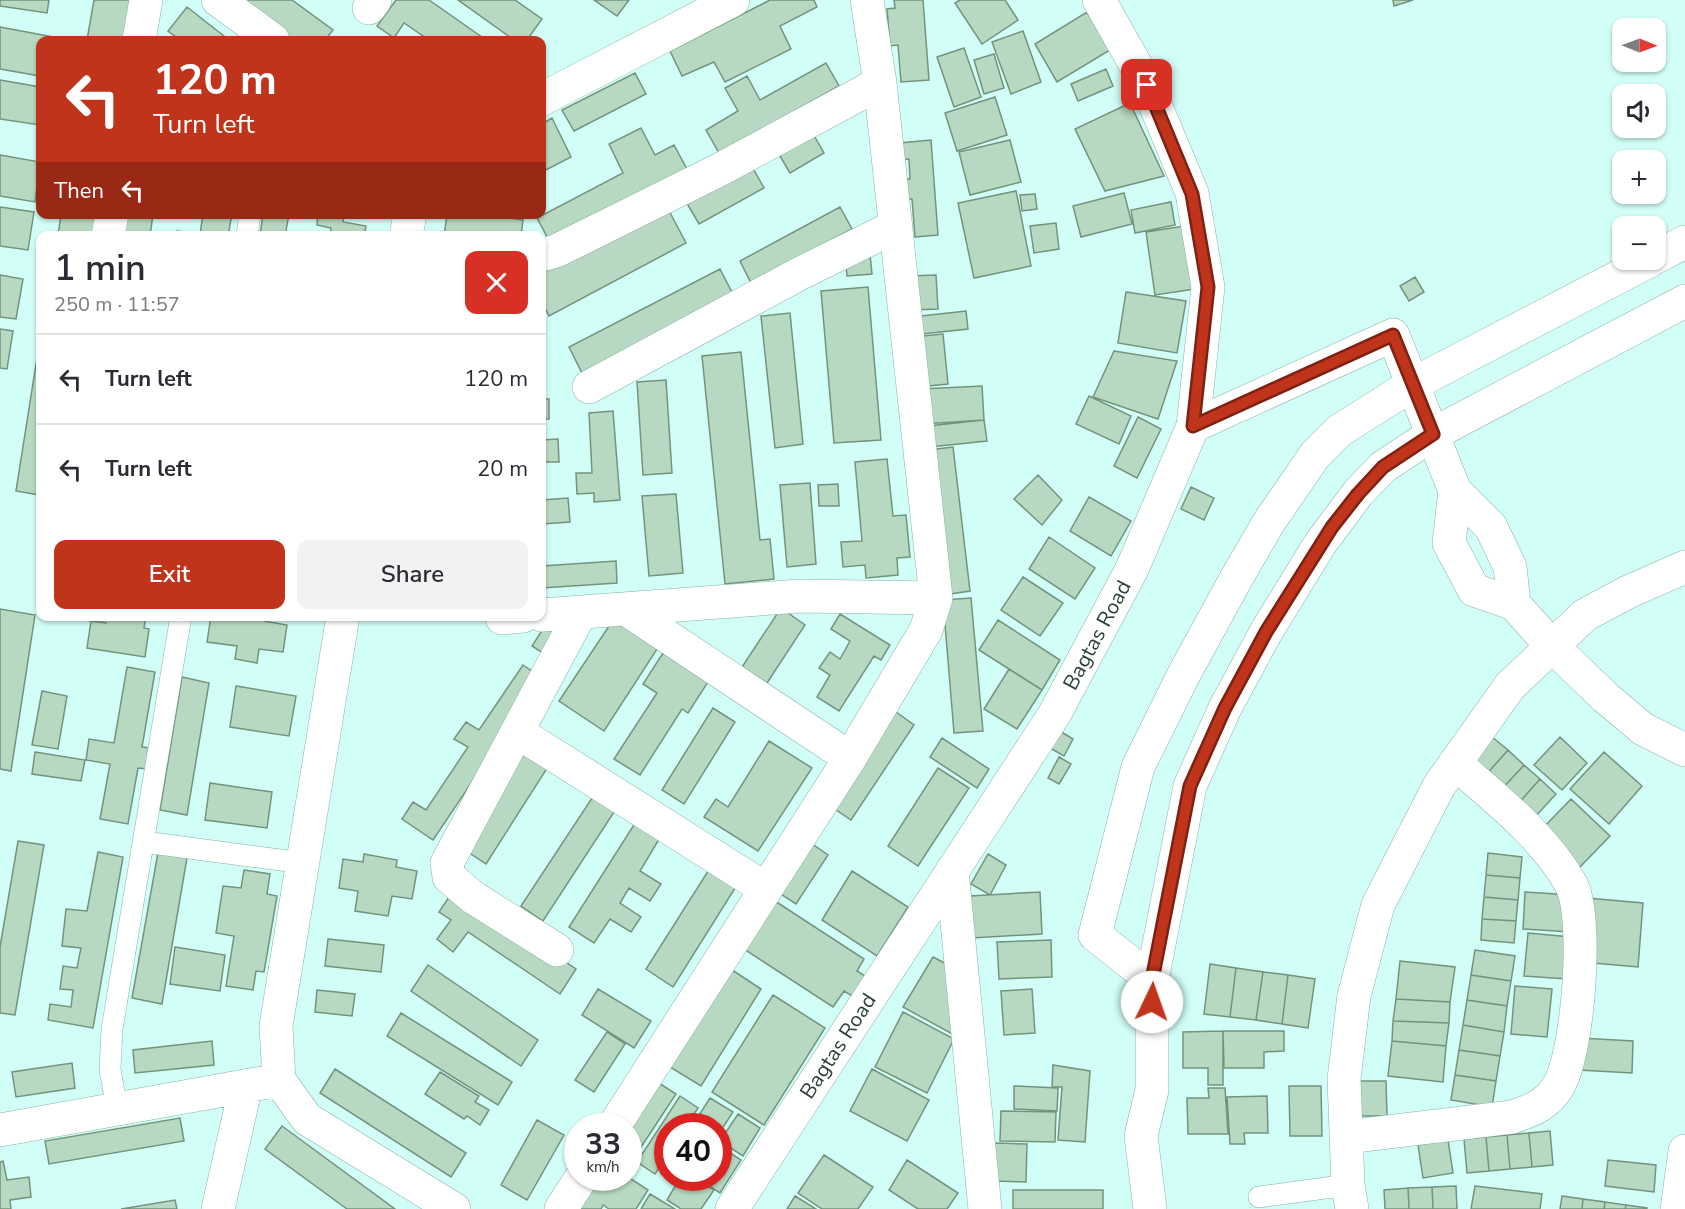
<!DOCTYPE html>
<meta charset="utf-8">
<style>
body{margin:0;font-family:"Nunito Sans",sans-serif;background:#f2f2f3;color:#2b2b33;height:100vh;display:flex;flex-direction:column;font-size:22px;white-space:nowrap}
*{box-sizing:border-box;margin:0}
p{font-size:20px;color:#7c7c81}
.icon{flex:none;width:33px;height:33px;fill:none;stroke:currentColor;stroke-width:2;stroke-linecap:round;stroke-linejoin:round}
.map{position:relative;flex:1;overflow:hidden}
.panel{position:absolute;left:36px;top:231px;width:510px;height:390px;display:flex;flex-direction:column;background:#fff;border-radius:12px;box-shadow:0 2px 4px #0004}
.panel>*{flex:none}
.banner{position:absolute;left:36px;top:36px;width:510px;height:183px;border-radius:12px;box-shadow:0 2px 4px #0004;background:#c0341b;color:#fff;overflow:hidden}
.needle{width:39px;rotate:91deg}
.fabs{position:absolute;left:1612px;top:18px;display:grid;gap:12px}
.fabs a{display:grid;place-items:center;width:54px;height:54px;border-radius:12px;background:#fff;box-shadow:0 2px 4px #0004;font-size:30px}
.speed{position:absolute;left:564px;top:1113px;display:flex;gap:12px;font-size:30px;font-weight:700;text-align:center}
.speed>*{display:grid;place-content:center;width:78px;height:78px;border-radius:50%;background:#fff;box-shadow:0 2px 4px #0004;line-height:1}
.speed small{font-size:15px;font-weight:400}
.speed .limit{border:9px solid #d22;background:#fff;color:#111}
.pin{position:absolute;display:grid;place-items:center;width:51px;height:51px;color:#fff;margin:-26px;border-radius:12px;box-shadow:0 3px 9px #0006}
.me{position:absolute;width:66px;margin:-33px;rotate:3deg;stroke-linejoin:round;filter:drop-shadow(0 0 4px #0008)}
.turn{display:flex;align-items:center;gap:21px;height:126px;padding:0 18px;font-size:27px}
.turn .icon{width:78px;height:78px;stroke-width:2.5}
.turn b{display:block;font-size:42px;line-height:51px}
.then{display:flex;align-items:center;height:57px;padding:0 18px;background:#0003;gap:12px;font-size:22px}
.round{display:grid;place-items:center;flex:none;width:63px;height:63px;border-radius:12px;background:#f2f2f3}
.summary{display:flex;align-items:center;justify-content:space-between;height:102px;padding:0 18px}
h1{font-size:36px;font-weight:600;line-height:45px}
.primary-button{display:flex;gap:12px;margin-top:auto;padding:12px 18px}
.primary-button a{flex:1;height:69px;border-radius:12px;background:#c0341b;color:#fff;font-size:24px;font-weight:600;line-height:69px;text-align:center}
.primary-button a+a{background:#f2f2f3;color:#2b2b33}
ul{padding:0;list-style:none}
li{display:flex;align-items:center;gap:18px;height:90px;padding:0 18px;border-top:2px solid #e1e1e2}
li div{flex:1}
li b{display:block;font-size:22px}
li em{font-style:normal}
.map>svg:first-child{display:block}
.building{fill:#b8d9c1;stroke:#74937d;stroke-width:1.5}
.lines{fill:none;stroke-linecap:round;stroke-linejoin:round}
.service-casing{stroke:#87b2ab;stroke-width:22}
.minor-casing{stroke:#87b2ab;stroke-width:34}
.tertiary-casing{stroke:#87b2ab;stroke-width:34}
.service{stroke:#fff;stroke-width:21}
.minor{stroke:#fff;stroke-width:33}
.tertiary{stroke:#fff;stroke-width:33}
.route-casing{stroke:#7d2212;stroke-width:15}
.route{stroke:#c0341b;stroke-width:10}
.labels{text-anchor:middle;stroke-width:4.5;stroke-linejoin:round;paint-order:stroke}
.street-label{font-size:21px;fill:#2e403d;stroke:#fff}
</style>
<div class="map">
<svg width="1685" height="1209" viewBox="0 0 1685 1209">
<rect width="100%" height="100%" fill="#d1fef7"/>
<path class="building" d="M 0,0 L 49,0 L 47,13 L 0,6 Z
M 94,0 L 131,0 L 124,40 L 87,40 Z
M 241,0 L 292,0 L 333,30 L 325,40 L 294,40 Z
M 396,0 L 429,0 L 486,40 L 429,40 L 404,23 L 394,38 L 377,26 Z
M 458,0 L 515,0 L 542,19 L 527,40 L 514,40 Z
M 594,0 L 629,0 L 617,16 Z
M 770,0 L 814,0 L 817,7 L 780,26 L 791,49 L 725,82 L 714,62 L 682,76 L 670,51 Z
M 894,0 L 923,0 L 929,80 L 901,82 L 898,45 L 890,46 L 887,9 L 895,8 Z
M 960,0 L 1005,0 L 1018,20 L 982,44 L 955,3 Z
M 1393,0 L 1413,0 L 1394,6 Z
M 187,7 L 229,40 L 180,40 L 168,31 Z
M 1087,12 L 1110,50 L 1057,82 L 1035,44 Z
M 0,27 L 64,39 L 63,40 L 40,40 L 40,76 L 0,69 Z
M 1023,31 L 1041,82 L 1011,94 L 992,42 Z
M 964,48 L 981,97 L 954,107 L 937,57 Z
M 994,54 L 1004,88 L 984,94 L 974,60 Z
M 826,63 L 839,86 L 719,153 L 706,130 L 738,111 L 725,88 L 747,76 L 760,100 Z
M 1106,69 L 1113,86 L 1078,101 L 1071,84 Z
M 635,73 L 646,94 L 574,131 L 562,110 Z
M 0,80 L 40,87 L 40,125 L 0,119 Z
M 995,97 L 1007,135 L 957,151 L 945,113 Z
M 1130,103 L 1164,176 L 1105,191 L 1075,129 Z
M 552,118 L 571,157 L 542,172 L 542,124 Z
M 641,128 L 655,155 L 674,145 L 688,171 L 551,244 L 537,218 L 623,173 L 609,144 Z
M 812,132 L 824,153 L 790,173 L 777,151 Z
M 931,140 L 938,235 L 915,237 L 912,199 L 902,200 L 901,179 L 910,179 L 909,159 L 900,160 L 899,143 Z
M 1010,140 L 1021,182 L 970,195 L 959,152 Z
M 0,155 L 40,162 L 35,202 L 0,196 Z
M 750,163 L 764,188 L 699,224 L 685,200 Z
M 1016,191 L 1031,266 L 974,278 L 958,203 Z
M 1124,193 L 1132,224 L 1081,237 L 1073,206 Z
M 1035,194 L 1037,209 L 1022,211 L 1020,195 Z
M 1171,202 L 1175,225 L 1135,233 L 1131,210 Z
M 0,207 L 34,212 L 28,250 L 0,246 Z
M 667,207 L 686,243 L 549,316 L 542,302 L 542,273 Z
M 840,207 L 852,229 L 751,283 L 740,261 Z
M 61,214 L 98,214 L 95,236 L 58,236 Z
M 118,214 L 153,214 L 150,236 L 115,236 Z
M 203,214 L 232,214 L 228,236 L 176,236 L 177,231 L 200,234 Z
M 263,214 L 289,214 L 285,236 L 260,236 Z
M 318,214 L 344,214 L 343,222 L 366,226 L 364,236 L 330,236 L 331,228 L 317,225 Z
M 447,214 L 484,214 L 523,220 L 521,236 L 444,236 Z
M 1056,223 L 1059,249 L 1034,253 L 1030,226 Z
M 1191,225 L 1201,288 L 1155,295 L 1146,232 Z
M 869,244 L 872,274 L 847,276 L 845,256 Z
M 720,269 L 736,300 L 585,379 L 569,347 Z
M 0,275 L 23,279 L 16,319 L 0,317 Z
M 936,275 L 938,309 L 910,310 L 908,276 Z
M 1415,277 L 1424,292 L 1409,301 L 1400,286 Z
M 868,287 L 881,440 L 834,443 L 821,291 Z
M 1126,292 L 1186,301 L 1177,353 L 1118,343 Z
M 966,311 L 968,329 L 913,335 L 912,317 Z
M 790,313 L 803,444 L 775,448 L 761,316 Z
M 0,329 L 13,331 L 7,369 L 0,368 Z
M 943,334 L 948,384 L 918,387 L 913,337 Z
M 40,339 L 40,495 L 16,491 Z
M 1114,351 L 1177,361 L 1158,419 L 1093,397 Z
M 741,352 L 760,540 L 770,539 L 774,579 L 725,584 L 702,356 Z
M 666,380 L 672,473 L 643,475 L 637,382 Z
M 982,386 L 984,420 L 923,424 L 921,389 Z
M 1089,396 L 1131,416 L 1119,444 L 1076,424 Z
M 542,399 L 549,399 L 549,419 L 542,419 Z
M 613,411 L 620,500 L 594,502 L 594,493 L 577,494 L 576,473 L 592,473 L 589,413 Z
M 1138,417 L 1161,429 L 1137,478 L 1114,466 Z
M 984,420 L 987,441 L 930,447 L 928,426 Z
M 558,439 L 559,462 L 542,462 L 542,440 Z
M 953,447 L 970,591 L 944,595 L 928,450 Z
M 887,459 L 893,516 L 906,515 L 910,557 L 897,558 L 898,575 L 866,578 L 865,565 L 843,567 L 841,542 L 862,541 L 855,462 Z
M 1038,475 L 1062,500 L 1042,525 L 1014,499 Z
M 810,483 L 816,564 L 787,567 L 780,485 Z
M 838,484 L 839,506 L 819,506 L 818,485 Z
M 1191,487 L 1214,498 L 1204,520 L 1181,509 Z
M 676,494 L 683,573 L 649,576 L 642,496 Z
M 1089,497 L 1131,521 L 1111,556 L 1070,531 Z
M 568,498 L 570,522 L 542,524 L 542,500 Z
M 1049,537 L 1095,568 L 1075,599 L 1029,569 Z
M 616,561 L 617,583 L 542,588 L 542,566 Z
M 1023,577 L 1063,603 L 1040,636 L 1001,610 Z
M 971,598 L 983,731 L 954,733 L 943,600 Z
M 781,608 L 805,625 L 767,683 L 742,667 Z
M 0,609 L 35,615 L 11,771 L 0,769 Z
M 840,614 L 890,645 L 881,660 L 874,656 L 839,711 L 817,697 L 830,675 L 819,668 L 830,652 L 840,659 L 850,641 L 831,629 Z
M 146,616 L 144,628 L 149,629 L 145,657 L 87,648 L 91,621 L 107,623 L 72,618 Z
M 211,616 L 246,619 L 246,616 L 265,616 L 264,621 L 287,625 L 283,652 L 259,649 L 257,663 L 235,659 L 237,646 L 207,642 Z
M 615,617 L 659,646 L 604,731 L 559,701 Z
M 998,620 L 1060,660 L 1042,690 L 979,650 Z
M 548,621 L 565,632 L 549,657 L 532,646 Z
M 663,653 L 708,682 L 688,713 L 682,709 L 640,775 L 614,759 L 657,693 L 643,684 Z
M 523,665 L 542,678 L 433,840 L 402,819 L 413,802 L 426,810 L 468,747 L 454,739 L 466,722 L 479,730 Z
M 127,667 L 155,672 L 142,747 L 150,748 L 147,769 L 138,768 L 128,824 L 100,819 L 110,764 L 86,760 L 89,739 L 114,743 Z
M 1009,669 L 1042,690 L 1017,729 L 984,709 Z
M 182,677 L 209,683 L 187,815 L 160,810 Z
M 236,686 L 296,696 L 289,736 L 230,727 Z
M 42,691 L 67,696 L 58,749 L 32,745 Z
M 713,708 L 735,722 L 684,804 L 662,790 Z
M 892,709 L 914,725 L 851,820 L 829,805 Z
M 1060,731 L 1073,739 L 1064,756 L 1050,748 Z
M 1491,736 L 1508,750 L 1485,776 L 1469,761 Z
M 1560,737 L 1587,763 L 1562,790 L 1534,765 Z
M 942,738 L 989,769 L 977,788 L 930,757 Z
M 769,741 L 812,768 L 758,851 L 704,817 L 716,799 L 728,807 Z
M 527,747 L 551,762 L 486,864 L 462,848 Z
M 1508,750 L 1524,765 L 1501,790 L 1485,776 Z
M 35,752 L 85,760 L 81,781 L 32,774 Z
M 1604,752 L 1642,786 L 1609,824 L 1570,789 Z
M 1059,757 L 1071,764 L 1059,784 L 1048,778 Z
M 1524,765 L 1540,779 L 1517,805 L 1501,790 Z
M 938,768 L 969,788 L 918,866 L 888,846 Z
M 1540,779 L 1556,794 L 1533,819 L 1517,805 Z
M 210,783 L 272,792 L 267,828 L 205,820 Z
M 594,795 L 616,809 L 543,921 L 521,906 Z
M 1571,799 L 1610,836 L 1580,867 L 1541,830 Z
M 637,820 L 661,836 L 640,871 L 661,884 L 650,901 L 629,888 L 620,903 L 641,917 L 631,932 L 610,919 L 594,943 L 569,927 Z
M 805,839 L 828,855 L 796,904 L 773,889 Z
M 18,841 L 44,845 L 15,1015 L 0,1013 L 0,947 Z
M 159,847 L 188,852 L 162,1004 L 132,998 Z
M 98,852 L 123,857 L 93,1028 L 48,1020 L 50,1004 L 71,1007 L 73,990 L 60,989 L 63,966 L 77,968 L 81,948 L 62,946 L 66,909 L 87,911 Z
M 1488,853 L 1522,857 L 1520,878 L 1486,875 Z
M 364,854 L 397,860 L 396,867 L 417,871 L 412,899 L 392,896 L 388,916 L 355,911 L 358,891 L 339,888 L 343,859 L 363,862 Z
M 988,854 L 1006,865 L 990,895 L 971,884 Z
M 710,868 L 737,885 L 673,987 L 646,969 Z
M 244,870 L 270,874 L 267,894 L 277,896 L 264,972 L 256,971 L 253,990 L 226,986 L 234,936 L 216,933 L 223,886 L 241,888 Z
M 852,871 L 908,907 L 877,956 L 822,920 Z
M 1486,875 L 1520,878 L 1518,900 L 1484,897 Z
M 455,888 L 576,969 L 560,994 L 468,932 L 453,952 L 437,939 L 451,920 L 439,912 Z
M 1040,892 L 1042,934 L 972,938 L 970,896 Z
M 1525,892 L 1573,895 L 1571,932 L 1523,929 Z
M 1484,897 L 1518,900 L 1516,921 L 1482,919 Z
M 1587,898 L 1643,903 L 1638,967 L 1582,962 Z
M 775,901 L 864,959 L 857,971 L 876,983 L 864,1003 L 844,991 L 833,1007 L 744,949 Z
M 1482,919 L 1516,921 L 1514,943 L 1481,940 Z
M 1528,933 L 1571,937 L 1567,979 L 1524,976 Z
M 328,939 L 384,945 L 381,972 L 325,966 Z
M 1051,940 L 1052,977 L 999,979 L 997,942 Z
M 175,947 L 225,955 L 220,991 L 170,984 Z
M 1475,950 L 1515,956 L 1511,981 L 1471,975 Z
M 933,957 L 958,970 L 958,1037 L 903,1007 Z
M 1400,961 L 1455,967 L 1450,1002 L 1396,999 Z
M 723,964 L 761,989 L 701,1086 L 662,1062 Z
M 1210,964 L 1236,968 L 1230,1017 L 1204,1014 Z
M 428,965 L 538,1040 L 521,1066 L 411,991 Z
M 1236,968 L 1263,972 L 1256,1020 L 1230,1017 Z
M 1263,972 L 1288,975 L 1282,1024 L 1256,1020 Z
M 1288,975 L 1315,979 L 1308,1028 L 1282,1024 Z
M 1471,975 L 1511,981 L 1507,1006 L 1467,1000 Z
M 1515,986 L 1552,989 L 1547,1037 L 1511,1034 Z
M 598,989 L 651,1021 L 634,1048 L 582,1015 Z
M 1032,989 L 1035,1033 L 1004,1035 L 1001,991 Z
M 317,990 L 355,994 L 352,1016 L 315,1012 Z
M 773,995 L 825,1028 L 764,1125 L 712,1092 Z
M 1396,999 L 1450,1002 L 1449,1023 L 1393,1021 Z
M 1467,1000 L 1507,1006 L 1504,1032 L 1463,1025 Z
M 903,1012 L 954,1039 L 927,1093 L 875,1067 Z
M 401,1013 L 512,1082 L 498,1105 L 387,1036 Z
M 1393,1021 L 1449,1023 L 1446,1046 L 1392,1041 Z
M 1463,1025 L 1504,1032 L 1500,1056 L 1459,1050 Z
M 1223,1031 L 1223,1085 L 1208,1085 L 1208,1068 L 1183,1068 L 1183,1032 Z
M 1223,1031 L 1284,1031 L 1284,1051 L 1264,1052 L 1264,1068 L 1224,1068 Z
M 607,1032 L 625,1044 L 594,1092 L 575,1080 Z
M 1580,1038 L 1633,1041 L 1632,1073 L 1579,1070 Z
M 212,1041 L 214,1065 L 135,1073 L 133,1050 Z
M 1392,1041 L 1446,1046 L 1443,1082 L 1388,1076 Z
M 1459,1050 L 1500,1056 L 1496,1081 L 1455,1075 Z
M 72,1063 L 75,1088 L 16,1097 L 12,1072 Z
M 1053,1065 L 1090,1071 L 1085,1142 L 1058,1140 L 1062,1087 L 1052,1087 Z
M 335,1069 L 466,1153 L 451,1177 L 320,1093 Z
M 872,1069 L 929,1100 L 907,1141 L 850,1111 Z
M 440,1072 L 479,1096 L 475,1102 L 489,1110 L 480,1125 L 467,1116 L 464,1119 L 425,1094 Z
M 1455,1075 L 1496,1081 L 1492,1107 L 1451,1100 Z
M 651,1078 L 676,1094 L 628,1167 L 628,1126 Z
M 1359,1081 L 1386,1081 L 1387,1116 L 1360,1116 Z
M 1014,1086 L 1058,1088 L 1057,1111 L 1014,1109 Z
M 1289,1086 L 1321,1086 L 1322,1136 L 1290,1136 Z
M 1208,1088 L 1225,1088 L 1228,1134 L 1188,1134 L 1187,1098 L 1209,1098 Z
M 680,1096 L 698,1108 L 686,1126 L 668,1126 L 668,1155 L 655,1174 L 637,1162 Z
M 1267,1096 L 1268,1133 L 1244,1133 L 1245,1144 L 1230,1144 L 1227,1097 Z
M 710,1098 L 733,1112 L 718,1135 L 718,1126 L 700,1126 L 694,1123 Z
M 1001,1111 L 1056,1112 L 1055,1142 L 1000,1141 Z
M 738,1114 L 760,1128 L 743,1156 L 720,1141 Z
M 180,1118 L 184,1141 L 49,1164 L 45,1141 Z
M 537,1120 L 564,1135 L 527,1200 L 501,1185 Z
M 282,1126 L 395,1209 L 347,1209 L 265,1149 Z
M 1550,1131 L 1553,1165 L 1532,1167 L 1529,1133 Z
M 1529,1133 L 1532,1167 L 1510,1169 L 1507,1135 Z
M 1507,1135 L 1510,1169 L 1489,1171 L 1486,1137 Z
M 1486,1137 L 1489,1171 L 1467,1173 L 1464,1139 Z
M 1448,1140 L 1453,1173 L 1423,1178 L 1418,1145 Z
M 995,1143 L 1027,1144 L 1026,1182 L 994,1181 Z
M 718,1145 L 741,1160 L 720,1193 L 697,1178 L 718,1178 Z
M 824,1155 L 873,1187 L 858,1209 L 822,1209 L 798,1193 Z
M 907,1160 L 958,1193 L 947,1209 L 918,1209 L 889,1190 Z
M 1608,1160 L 1656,1165 L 1654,1192 L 1605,1186 Z
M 3,1161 L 7,1180 L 29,1177 L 31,1197 L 10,1200 L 11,1209 L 0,1209 L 0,1162 Z
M 668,1165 L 668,1178 L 694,1178 L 714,1190 L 701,1209 L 681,1209 L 667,1200 L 677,1183 L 662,1174 Z
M 628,1177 L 648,1190 L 636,1209 L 609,1209 L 603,1205 L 601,1209 L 578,1209 L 591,1178 Z
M 1456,1186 L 1457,1209 L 1433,1209 L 1432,1187 Z
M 1475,1186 L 1542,1194 L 1540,1209 L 1471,1209 Z
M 1432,1187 L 1433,1209 L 1409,1209 L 1408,1188 Z
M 1408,1188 L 1409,1209 L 1385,1209 L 1384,1190 Z
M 1013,1190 L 1103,1190 L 1103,1209 L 1013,1209 Z
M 650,1194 L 675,1209 L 641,1209 Z
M 795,1196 L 816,1209 L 787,1209 Z
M 1562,1196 L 1583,1199 L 1582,1209 L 1560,1209 Z
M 1583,1199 L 1605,1202 L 1604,1209 L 1582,1209 Z
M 175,1200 L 177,1209 L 121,1209 Z
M 1605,1202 L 1626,1205 L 1625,1209 L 1604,1209 Z
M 1626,1205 L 1647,1208 L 1647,1209 L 1625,1209 Z"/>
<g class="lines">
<defs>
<path id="service" d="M 247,236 L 250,214
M 144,842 L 303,863
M 117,1109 L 110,1069 L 112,1029 L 181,616
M 1259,1197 L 1348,1185"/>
<path id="minor" d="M 218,0 L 273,40
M 369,8 L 375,0
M 139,40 L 146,0
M 542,99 L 733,0
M 108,236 L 112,214
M 406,236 L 410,214
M 542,255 L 556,251 L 719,170 L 880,83
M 589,387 L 799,274 L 896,226
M 1193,426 L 1393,335 L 1455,491 L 1491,527 L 1510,567 L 1514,604
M 1455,491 L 1449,543 L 1474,590 L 1514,604 L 1551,645 L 1605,697 L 1643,729 L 1685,750
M 626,609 L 850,758
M 542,615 L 800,596 L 936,598
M 343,616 L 276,1026 L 279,1080 L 307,1119 L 454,1209
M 502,618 L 523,616
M 519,733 L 766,889
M 952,871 L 985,1209
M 557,950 L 474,898 L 449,877 L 447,863 L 581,612
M 614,1126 L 850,758 L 926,630 L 936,598 L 880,83 L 867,0
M 0,1130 L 279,1080
M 1346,1137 L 1512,1117 C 1533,1110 1547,1105 1559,1085 C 1578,1052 1589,918 1571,884 C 1544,836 1496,799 1455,763
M 218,1209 L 246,1086
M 561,1209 L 581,1178
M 1352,1209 L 1348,1185 L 1344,1079 L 1354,996 L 1378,905 L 1439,786 L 1510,686 L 1585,615 L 1628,592 L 1685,567
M 1677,1209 L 1685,1151"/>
<path id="tertiary" d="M 1656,257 L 1685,242
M 1152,980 L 1095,935 L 1138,767 L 1184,674 L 1237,577 L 1269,522 L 1315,455 L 1339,431 L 1413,384 L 1651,260
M 732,1209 L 1054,715 L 1132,569 L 1193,426 L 1208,287 L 1192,193 L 1147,85 L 1099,0
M 1150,1209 L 1141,1136 L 1152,1090 L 1152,980 L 1190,786 L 1225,708 L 1266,632 L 1320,544 L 1358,493 L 1383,467 L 1433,434 L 1685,301"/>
</defs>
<use href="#service" class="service-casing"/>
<use href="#minor" class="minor-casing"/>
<use href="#tertiary" class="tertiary-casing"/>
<use href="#service" class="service"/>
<use href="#minor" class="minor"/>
<use href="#tertiary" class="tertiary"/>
</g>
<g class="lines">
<defs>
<path id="route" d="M 1147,85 L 1192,194 L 1208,287 L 1193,426 L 1393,335 L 1433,434 L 1383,467 L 1358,494 L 1332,527 L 1266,632 L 1225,708 L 1190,786 L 1152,980 L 1152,1002"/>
</defs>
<use href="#route" class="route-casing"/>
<use href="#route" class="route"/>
</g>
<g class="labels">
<g class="street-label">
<text transform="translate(1097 635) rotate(-62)" y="7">Bagtas Road</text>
<text transform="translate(838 1046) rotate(-57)" y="7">Bagtas Road</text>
</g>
</g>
</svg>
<div class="fabs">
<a><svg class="needle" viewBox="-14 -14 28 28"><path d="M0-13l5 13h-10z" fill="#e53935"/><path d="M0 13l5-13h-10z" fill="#7c7c81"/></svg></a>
<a><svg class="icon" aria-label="sound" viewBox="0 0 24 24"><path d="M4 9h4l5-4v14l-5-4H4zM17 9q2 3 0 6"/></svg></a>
<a>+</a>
<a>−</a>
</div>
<div class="speed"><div>33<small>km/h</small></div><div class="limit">40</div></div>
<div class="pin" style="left:1147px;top:85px;background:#d93025"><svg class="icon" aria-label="arrive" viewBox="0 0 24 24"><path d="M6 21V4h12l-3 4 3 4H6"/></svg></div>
<svg class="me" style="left:1152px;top:1002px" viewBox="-20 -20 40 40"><circle r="19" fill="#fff"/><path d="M0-13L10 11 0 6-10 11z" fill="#c0341b"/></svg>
<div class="banner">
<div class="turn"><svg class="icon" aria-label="left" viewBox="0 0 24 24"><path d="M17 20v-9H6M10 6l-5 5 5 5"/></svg><div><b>120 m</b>Turn left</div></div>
<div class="then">Then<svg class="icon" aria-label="left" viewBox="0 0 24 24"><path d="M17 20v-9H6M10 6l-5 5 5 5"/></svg></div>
</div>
<section class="panel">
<div class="summary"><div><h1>1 min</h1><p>250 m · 11:57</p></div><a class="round" style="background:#d93025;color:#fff"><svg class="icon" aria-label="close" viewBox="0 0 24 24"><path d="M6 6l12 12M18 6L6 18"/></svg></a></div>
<ul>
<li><svg class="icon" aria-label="left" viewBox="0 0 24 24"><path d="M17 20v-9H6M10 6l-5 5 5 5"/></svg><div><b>Turn left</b></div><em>120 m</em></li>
<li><svg class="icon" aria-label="left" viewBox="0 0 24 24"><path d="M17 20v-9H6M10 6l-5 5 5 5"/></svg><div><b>Turn left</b></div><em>20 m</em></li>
</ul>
<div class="primary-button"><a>Exit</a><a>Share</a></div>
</section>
</div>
